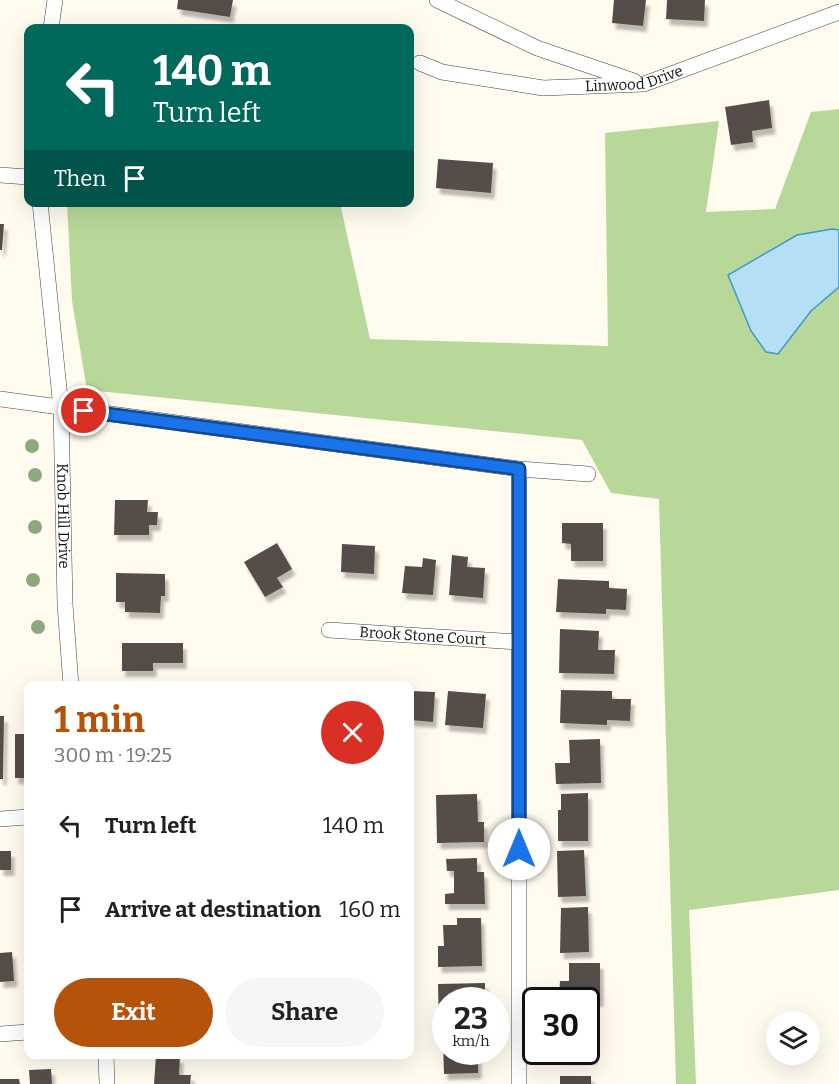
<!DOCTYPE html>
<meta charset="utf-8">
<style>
body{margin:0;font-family:Bitter,serif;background:#f6f6f6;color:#202124;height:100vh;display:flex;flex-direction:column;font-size:22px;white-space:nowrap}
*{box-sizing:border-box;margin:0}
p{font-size:20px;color:#757577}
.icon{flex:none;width:33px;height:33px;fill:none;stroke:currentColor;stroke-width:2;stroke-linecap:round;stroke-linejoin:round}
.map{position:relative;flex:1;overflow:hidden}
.panel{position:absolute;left:24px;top:681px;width:390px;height:378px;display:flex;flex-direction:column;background:#fff;border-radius:12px;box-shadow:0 6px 24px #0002}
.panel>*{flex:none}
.hud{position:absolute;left:24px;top:24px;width:390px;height:183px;border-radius:12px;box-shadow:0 6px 24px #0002;background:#00695c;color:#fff;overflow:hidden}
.buttons{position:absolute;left:766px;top:1011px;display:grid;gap:12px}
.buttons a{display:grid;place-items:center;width:54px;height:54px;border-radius:50%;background:#fff;box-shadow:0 6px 24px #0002;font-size:30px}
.speed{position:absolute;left:432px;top:987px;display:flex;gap:12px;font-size:30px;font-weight:700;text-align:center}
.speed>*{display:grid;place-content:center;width:78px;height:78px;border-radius:50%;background:#fff;box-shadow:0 6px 24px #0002;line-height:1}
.speed small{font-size:15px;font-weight:400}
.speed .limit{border:3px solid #111;border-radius:9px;background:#fff;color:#111}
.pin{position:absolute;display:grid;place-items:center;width:51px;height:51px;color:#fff;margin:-26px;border:3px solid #fff;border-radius:50%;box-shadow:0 2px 6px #0007}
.me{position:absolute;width:66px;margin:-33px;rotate:0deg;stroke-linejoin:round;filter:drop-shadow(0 0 4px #0008)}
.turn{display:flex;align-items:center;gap:21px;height:126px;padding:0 30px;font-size:27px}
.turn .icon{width:78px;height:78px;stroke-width:2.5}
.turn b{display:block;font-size:42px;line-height:51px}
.then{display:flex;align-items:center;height:57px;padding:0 30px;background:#0003;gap:12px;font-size:22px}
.round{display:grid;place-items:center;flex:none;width:63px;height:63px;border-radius:32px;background:#f6f6f6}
.overview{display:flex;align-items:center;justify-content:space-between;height:102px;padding:0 30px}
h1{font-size:36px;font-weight:700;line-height:45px;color:#b45309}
.cta{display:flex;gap:12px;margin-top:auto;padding:12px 30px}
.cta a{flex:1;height:69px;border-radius:36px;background:#b45309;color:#fff;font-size:24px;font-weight:700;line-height:69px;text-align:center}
.cta a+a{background:#f6f6f6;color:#202124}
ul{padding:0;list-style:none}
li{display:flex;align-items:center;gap:18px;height:84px;padding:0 30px}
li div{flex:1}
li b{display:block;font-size:22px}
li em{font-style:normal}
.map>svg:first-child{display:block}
.forest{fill:#b8d899}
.water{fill:#b5dff5;stroke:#3e98ca;stroke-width:1.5}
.building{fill:#564e4a;filter:url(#shadow)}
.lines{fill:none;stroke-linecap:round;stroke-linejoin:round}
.street-casing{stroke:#414141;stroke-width:16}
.street{stroke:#fff;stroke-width:15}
.tree{fill:#8ea87d}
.route-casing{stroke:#114b97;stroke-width:15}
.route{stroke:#1a73e8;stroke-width:10}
.labels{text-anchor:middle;stroke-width:6;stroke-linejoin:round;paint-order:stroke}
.street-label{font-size:15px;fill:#0e0e0e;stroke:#fff}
</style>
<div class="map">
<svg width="839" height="1084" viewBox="0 0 839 1084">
<defs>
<filter id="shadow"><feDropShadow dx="3.5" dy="6" stdDeviation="1.5" flood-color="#0004"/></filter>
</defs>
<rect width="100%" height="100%" fill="#fffbef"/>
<path class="forest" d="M 839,109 L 839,890 L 689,910 L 696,1084 L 676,1084 L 659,499 L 611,493 L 582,440 L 87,390 L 72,301 L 67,203 L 340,203 L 370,339 L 608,346 L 605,133 L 719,121 L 706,212 L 775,209 L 811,112 Z"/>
<path class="water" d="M 832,229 L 839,230 L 839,287 L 811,311 L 778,354 L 766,352 L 751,331 L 728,275 L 797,235 Z"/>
<path class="building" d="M 178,0 L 233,0 L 230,17 L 177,9 Z
M 614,0 L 646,0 L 643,26 L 612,23 Z
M 667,0 L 705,0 L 704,21 L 666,19 Z
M 769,100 L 772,128 L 752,131 L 753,142 L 731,145 L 725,107 Z
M 438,159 L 493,163 L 491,193 L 436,188 Z
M 0,224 L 4,224 L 2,250 L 0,250 Z
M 115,500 L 148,500 L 147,512 L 158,512 L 157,525 L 149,525 L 149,535 L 114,535 Z
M 562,523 L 603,523 L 603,561 L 571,561 L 571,544 L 562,543 Z
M 277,543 L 292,569 L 277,578 L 283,587 L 265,597 L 244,562 Z
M 342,544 L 375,546 L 374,574 L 341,572 Z
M 452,555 L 468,557 L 467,567 L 485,568 L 483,598 L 449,595 Z
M 423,558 L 436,560 L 433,595 L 402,593 L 405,566 L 422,567 Z
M 116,573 L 165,574 L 165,596 L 161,596 L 160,613 L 125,612 L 125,602 L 116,602 Z
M 558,579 L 609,581 L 609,588 L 627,589 L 626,610 L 606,609 L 606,614 L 556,612 Z
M 560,629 L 599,631 L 598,650 L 615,650 L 614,674 L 559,673 Z
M 122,643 L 183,643 L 183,663 L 153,663 L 153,671 L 122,671 Z
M 561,690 L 612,691 L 612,699 L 631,699 L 630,721 L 607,720 L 607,725 L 560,723 Z
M 410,691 L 435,692 L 433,722 L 410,720 Z
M 448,691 L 486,694 L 483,728 L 445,725 Z
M 26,709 L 28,710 L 28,778 L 15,778 L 15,734 L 25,734 Z
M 0,716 L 4,716 L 3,779 L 0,779 Z
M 600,739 L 601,783 L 556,784 L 555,763 L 570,763 L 569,740 Z
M 588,793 L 588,841 L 558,841 L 558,810 L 561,810 L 561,794 Z
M 477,794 L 478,822 L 484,822 L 484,842 L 437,843 L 436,795 Z
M 584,850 L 586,896 L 558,897 L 557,851 Z
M 0,851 L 11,851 L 11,870 L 0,870 Z
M 25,852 L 28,852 L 28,894 L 27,894 Z
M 477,858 L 477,872 L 484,872 L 485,904 L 445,904 L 445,894 L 454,893 L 454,871 L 447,871 L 446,859 Z
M 588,907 L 589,952 L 560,953 L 561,908 Z
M 457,918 L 481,918 L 482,966 L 438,967 L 438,946 L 444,946 L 443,925 L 457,925 Z
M 12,952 L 14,981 L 0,982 L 0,953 Z
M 569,963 L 600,963 L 600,1001 L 559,1000 L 560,981 L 569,981 Z
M 485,983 L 485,1000 L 446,1000 L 446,1029 L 439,1029 L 438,984 Z
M 593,1020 L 593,1058 L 561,1058 L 561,1052 L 586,1052 L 586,1021 Z
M 446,1042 L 446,1052 L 478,1052 L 478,1073 L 444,1074 L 443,1043 Z
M 156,1055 L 180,1057 L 179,1075 L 191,1075 L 190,1084 L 154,1084 Z
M 51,1069 L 52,1084 L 30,1084 L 29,1070 Z
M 560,1076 L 591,1076 L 591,1084 L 560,1084 Z
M 0,1079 L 19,1079 L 20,1084 L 0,1084 Z"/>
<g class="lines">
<defs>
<g id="street">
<path d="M 437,0 L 537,48 L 634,81"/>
<path d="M 51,28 L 55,0"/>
<path id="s1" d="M 420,63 L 442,72 L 543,88 L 644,84 L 839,12"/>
<path d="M 0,175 L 28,177"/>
<path id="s2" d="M 40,202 L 61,408 L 65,604 L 71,686"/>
<path d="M 0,399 L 519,469 L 588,474"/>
<path d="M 519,469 L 519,1084"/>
<path id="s3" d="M 329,630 L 518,642"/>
<path d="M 0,819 L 28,817"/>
<path d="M 0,1034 L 28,1032"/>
<path d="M 106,1054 L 107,1084"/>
</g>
</defs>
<use href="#street" class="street-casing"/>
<use href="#street" class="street"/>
</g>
<g class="tree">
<circle cx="32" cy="446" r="7"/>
<circle cx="35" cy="475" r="7"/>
<circle cx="35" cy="527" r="7"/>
<circle cx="33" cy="580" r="7"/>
<circle cx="38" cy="627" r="7"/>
</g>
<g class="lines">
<defs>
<path id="route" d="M 84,411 L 519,469 L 519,849"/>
</defs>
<use href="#route" class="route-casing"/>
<use href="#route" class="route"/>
</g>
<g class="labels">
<g class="street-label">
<text dy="5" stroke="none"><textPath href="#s1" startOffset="218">Linwood Drive</textPath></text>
<text dy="5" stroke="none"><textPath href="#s2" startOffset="315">Knob Hill Drive</textPath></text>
<text dy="5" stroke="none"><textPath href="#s3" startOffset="94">Brook Stone Court</textPath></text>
</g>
</g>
</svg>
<div class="buttons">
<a><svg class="icon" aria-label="layers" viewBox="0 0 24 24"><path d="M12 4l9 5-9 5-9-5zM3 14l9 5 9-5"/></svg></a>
</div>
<div class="speed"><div>23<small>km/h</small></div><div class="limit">30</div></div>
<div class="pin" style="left:84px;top:411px;background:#d93025"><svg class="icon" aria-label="arrive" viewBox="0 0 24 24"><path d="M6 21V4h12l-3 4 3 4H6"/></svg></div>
<svg class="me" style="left:519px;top:849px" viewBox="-20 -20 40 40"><circle r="19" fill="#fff"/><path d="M0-13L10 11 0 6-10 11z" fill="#1a73e8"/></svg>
<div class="hud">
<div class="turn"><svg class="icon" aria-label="left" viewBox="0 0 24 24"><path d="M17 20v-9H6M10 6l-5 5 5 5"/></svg><div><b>140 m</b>Turn left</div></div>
<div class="then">Then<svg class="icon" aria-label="arrive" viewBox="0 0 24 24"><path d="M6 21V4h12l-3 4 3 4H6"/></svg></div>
</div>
<section class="panel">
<div class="overview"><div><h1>1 min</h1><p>300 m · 19:25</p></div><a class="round" style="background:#d93025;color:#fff"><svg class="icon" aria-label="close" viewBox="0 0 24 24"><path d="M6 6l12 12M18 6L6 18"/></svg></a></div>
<ul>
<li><svg class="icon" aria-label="left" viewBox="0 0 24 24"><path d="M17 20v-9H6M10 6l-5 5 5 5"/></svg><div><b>Turn left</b></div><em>140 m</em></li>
<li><svg class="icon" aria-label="arrive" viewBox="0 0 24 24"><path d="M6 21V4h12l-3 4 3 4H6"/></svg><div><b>Arrive at destination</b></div><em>160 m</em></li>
</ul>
<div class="cta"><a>Exit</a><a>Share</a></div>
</section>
</div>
